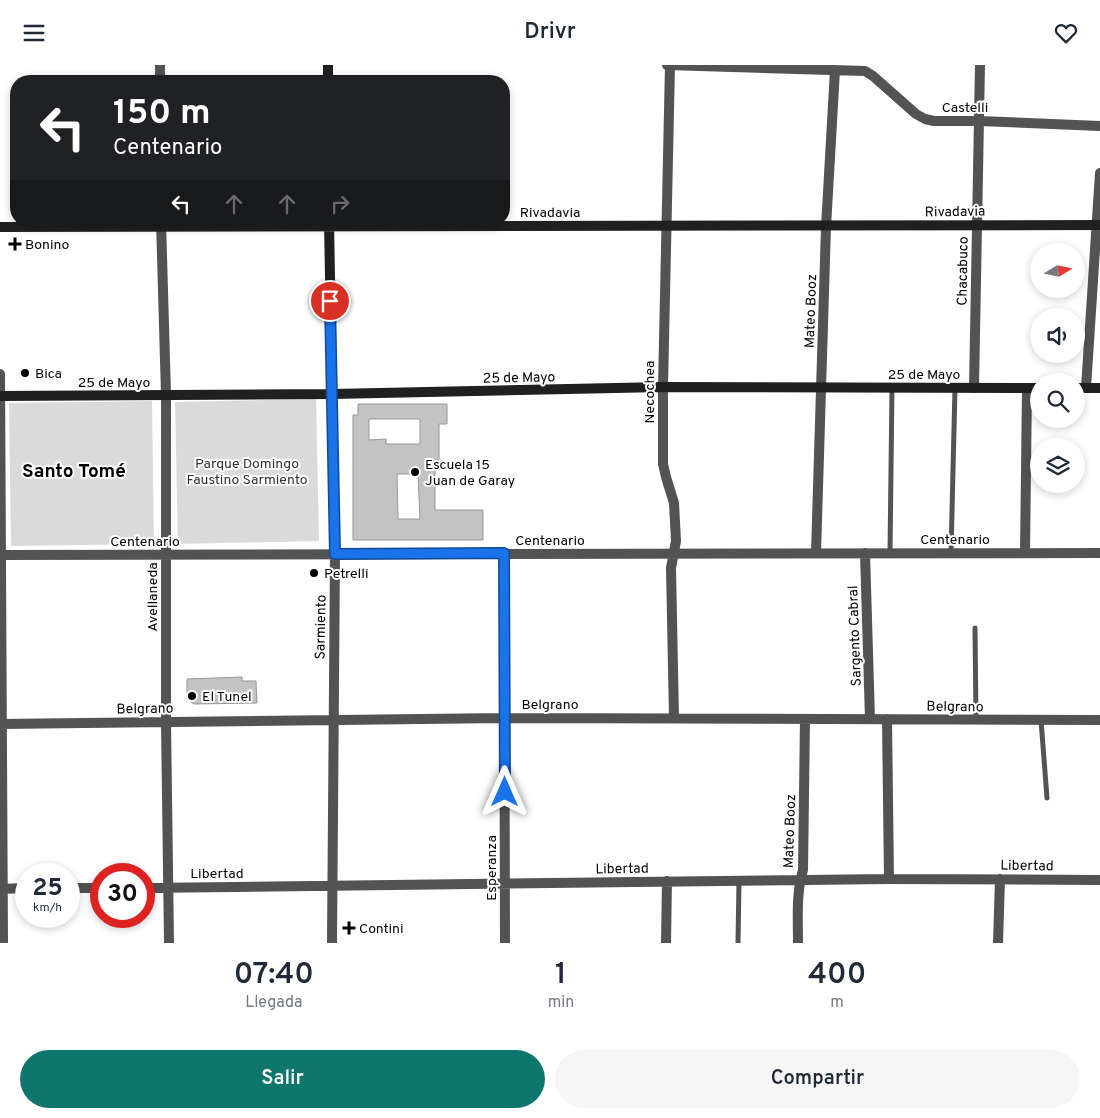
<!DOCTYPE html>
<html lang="es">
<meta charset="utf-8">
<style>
body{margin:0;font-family:Overpass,sans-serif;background:#f6f6f7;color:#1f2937;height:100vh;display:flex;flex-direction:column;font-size:19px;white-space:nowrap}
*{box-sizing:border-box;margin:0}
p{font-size:16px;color:#747a83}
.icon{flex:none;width:28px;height:28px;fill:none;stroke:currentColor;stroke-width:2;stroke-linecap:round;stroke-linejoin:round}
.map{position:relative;height:878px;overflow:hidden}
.details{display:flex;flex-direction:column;background:#fff;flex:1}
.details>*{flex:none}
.top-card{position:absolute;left:10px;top:10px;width:500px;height:152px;border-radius:20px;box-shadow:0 2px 8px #0003;background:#202124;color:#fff;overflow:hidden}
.needle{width:32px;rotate:80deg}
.tools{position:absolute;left:1030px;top:178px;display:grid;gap:10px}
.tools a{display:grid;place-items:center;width:55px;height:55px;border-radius:50%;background:#fff;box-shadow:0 2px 8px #0003;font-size:25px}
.speed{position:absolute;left:15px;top:798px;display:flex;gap:10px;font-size:25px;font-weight:700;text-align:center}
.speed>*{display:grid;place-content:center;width:65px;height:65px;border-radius:50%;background:#fff;box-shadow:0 2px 8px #0003;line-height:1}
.speed small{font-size:12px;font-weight:400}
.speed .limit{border:8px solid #d22;background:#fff;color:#111}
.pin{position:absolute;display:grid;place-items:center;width:42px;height:42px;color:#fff;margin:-21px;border:2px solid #fff;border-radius:50%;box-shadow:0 1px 5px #0007}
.me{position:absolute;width:55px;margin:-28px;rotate:0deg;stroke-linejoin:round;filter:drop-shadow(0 0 4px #0008)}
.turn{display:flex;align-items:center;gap:18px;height:105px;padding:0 20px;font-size:22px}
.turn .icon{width:65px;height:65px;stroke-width:2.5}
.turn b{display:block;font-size:35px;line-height:42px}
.lanes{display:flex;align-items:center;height:48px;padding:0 20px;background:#0003;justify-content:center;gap:25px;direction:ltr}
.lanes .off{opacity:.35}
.eta{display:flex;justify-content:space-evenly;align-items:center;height:85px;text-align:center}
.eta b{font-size:30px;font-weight:600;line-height:35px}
.action{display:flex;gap:10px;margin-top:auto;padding:10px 20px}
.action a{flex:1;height:58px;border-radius:30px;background:#0f766e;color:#fff;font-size:20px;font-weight:600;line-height:58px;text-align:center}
.action a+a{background:#f6f6f7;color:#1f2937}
header{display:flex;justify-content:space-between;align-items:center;height:65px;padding:0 20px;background:#fff;font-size:22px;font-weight:600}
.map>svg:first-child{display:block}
.green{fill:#dadada}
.building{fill:#c3c3c3;stroke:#979797;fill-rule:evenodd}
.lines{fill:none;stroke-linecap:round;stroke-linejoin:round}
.lane{stroke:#535353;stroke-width:5}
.street{stroke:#535353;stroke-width:10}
.secondary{stroke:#202020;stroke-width:10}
.route-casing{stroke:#114b97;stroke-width:12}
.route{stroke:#1a73e8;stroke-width:9}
.poi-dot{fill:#000;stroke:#fff;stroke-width:2}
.labels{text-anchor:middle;stroke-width:4;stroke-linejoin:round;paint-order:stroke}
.street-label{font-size:14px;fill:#000;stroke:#fff}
.poi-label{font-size:14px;fill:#000;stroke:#fff;text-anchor:start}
.park-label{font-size:14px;fill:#313131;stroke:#fff}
.district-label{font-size:19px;font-weight:bold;fill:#000;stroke:#fff}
</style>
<header><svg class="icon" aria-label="menu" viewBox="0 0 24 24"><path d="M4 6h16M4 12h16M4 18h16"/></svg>Drivr<svg class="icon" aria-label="heart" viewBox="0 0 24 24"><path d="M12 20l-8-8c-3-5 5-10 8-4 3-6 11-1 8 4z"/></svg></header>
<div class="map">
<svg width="1100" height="878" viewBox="0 0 1100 878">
<rect width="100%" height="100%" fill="#fff"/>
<path class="green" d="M 316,334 L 319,476 L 178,479 L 175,337 Z
M 152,336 L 154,479 L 11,481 L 9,338 Z"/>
<path class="building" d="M 358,339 L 447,339 L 447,359 L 439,359 L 439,395 L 435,395 L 435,445 L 483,445 L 483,475 L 353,475 L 353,350 L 358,350 ZM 369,354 L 420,354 L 420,379 L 386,379 L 386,374 L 369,375 ZM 397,409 L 418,409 L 420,454 L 398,454 Z
M 242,612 L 242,616 L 256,616 L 257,638 L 194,639 L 187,634 L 187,614 Z"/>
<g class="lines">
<path class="lane" d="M 890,488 L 892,323
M 951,488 L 955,323
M 975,563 L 976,655
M 1041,655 L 1047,733
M 738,878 L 739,816"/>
<path class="street" d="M 160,0 L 160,16
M 667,0 L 865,6 L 873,11 L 916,49 L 925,54 L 934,56 L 979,56 L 1100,61
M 670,0 L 663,322 L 663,399 L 666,412 L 674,438 L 676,476 L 671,503 L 674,653
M 161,156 L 166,330 L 166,657 L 169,878
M 0,309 L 3,878
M 974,323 L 980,0
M 1086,323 L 1100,108
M 504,488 L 505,878
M 816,488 L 826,162 L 835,5
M 865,488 L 870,654
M 1025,488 L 1027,323
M 0,490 L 1100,488
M 887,654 L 889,814
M 0,659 L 505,653 L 1100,655
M 69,823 L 101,823
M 144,823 L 889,814 L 1100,815
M 0,824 L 26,823
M 332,878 L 335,489 L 332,329
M 666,878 L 667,816
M 798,878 C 798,854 796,828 803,805 L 805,654
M 998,878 L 1000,814"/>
<path class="secondary" d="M 328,0 L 328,16
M 329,156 L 332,329
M 0,162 L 1100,160
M 1076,323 L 1100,323
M 0,331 L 332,329 L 663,322 L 1039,323"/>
</g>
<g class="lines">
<defs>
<path id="route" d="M 330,236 L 335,489 L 504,488 L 505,727"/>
</defs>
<use href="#route" class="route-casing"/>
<use href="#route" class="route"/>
</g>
<g class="poi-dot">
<path d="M12.5 171.5h5v5h5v5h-5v5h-5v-5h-5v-5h5z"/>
<circle cx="25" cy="308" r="5"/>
<circle cx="415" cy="407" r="5"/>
<circle cx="314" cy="508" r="5"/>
<circle cx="192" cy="631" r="5"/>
<path d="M346.5 855.5h5v5h5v5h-5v5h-5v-5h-5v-5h5z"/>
</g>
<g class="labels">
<g class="street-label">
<text x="965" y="47">Castelli</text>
<text transform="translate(955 146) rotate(-1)" y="5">Rivadavia</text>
<text x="550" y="152">Rivadavia</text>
<text transform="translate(962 206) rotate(-89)" y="5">Chacabuco</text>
<text transform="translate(810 246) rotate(-88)" y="5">Mateo Booz</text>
<text x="924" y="314">25 de Mayo</text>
<text transform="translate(519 312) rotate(-1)" y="5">25 de Mayo</text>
<text x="114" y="322">25 de Mayo</text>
<text transform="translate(649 327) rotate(-90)" y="5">Necochea</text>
<text x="955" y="479">Centenario</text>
<text x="550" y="480">Centenario</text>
<text x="145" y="481">Centenario</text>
<text transform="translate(152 532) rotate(-90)" y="5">Avellaneda</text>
<text transform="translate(320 562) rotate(-89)" y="5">Sarmiento</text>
<text transform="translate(854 571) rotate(-92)" y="5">Sargento Cabral</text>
<text x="550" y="644">Belgrano</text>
<text transform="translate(955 641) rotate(1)" y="5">Belgrano</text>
<text transform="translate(145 643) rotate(-1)" y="5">Belgrano</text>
<text transform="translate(789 766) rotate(-88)" y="5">Mateo Booz</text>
<text transform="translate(1027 800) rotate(1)" y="5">Libertad</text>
<text transform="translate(491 803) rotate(-90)" y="5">Esperanza</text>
<text transform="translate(622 803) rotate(-1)" y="5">Libertad</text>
<text x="217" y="813">Libertad</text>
</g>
<g class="poi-label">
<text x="25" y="184">Bonino</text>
<text x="35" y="313">Bica</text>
<text x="425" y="404">Escuela 15<tspan x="425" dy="16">Juan de Garay</tspan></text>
<text x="324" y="513">Petrelli</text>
<text x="202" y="636">El Tunel</text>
<text x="359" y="868">Contini</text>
</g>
<g class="park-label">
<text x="247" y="403">Parque Domingo<tspan x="247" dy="16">Faustino Sarmiento</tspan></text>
</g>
<g class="district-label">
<text x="74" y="412">Santo Tomé</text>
</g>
</g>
</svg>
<div class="tools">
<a><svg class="needle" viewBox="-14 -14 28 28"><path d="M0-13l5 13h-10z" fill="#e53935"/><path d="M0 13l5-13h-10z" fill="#747a83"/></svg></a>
<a><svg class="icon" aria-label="sound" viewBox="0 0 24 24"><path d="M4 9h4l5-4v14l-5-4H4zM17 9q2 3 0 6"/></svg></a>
<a><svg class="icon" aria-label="search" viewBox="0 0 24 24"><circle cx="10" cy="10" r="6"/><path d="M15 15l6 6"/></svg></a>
<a><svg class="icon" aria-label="layers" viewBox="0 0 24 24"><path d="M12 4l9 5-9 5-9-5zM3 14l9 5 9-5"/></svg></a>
</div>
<div class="speed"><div>25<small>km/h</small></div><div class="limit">30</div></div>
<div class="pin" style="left:330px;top:236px;background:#d93025"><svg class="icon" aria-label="arrive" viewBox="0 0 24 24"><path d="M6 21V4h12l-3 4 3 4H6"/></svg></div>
<svg class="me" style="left:505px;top:727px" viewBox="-20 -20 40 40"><path d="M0-17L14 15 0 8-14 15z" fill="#1a73e8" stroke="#fff" stroke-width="4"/></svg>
<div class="top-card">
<div class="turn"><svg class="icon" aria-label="left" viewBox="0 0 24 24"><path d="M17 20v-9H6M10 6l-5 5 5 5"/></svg><div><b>150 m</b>Centenario</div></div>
<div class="lanes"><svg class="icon" aria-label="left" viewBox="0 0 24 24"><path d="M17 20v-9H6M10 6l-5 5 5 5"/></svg><svg class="icon off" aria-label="ahead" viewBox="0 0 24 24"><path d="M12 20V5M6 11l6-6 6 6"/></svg><svg class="icon off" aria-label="ahead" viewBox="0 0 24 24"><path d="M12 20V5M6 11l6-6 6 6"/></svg><svg class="icon off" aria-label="right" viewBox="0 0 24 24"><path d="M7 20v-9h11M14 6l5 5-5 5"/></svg></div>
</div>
</div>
<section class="details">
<div class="eta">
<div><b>07:40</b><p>Llegada</p></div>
<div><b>1</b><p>min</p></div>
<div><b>400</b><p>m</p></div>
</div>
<div class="action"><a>Salir</a><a>Compartir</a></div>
</section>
